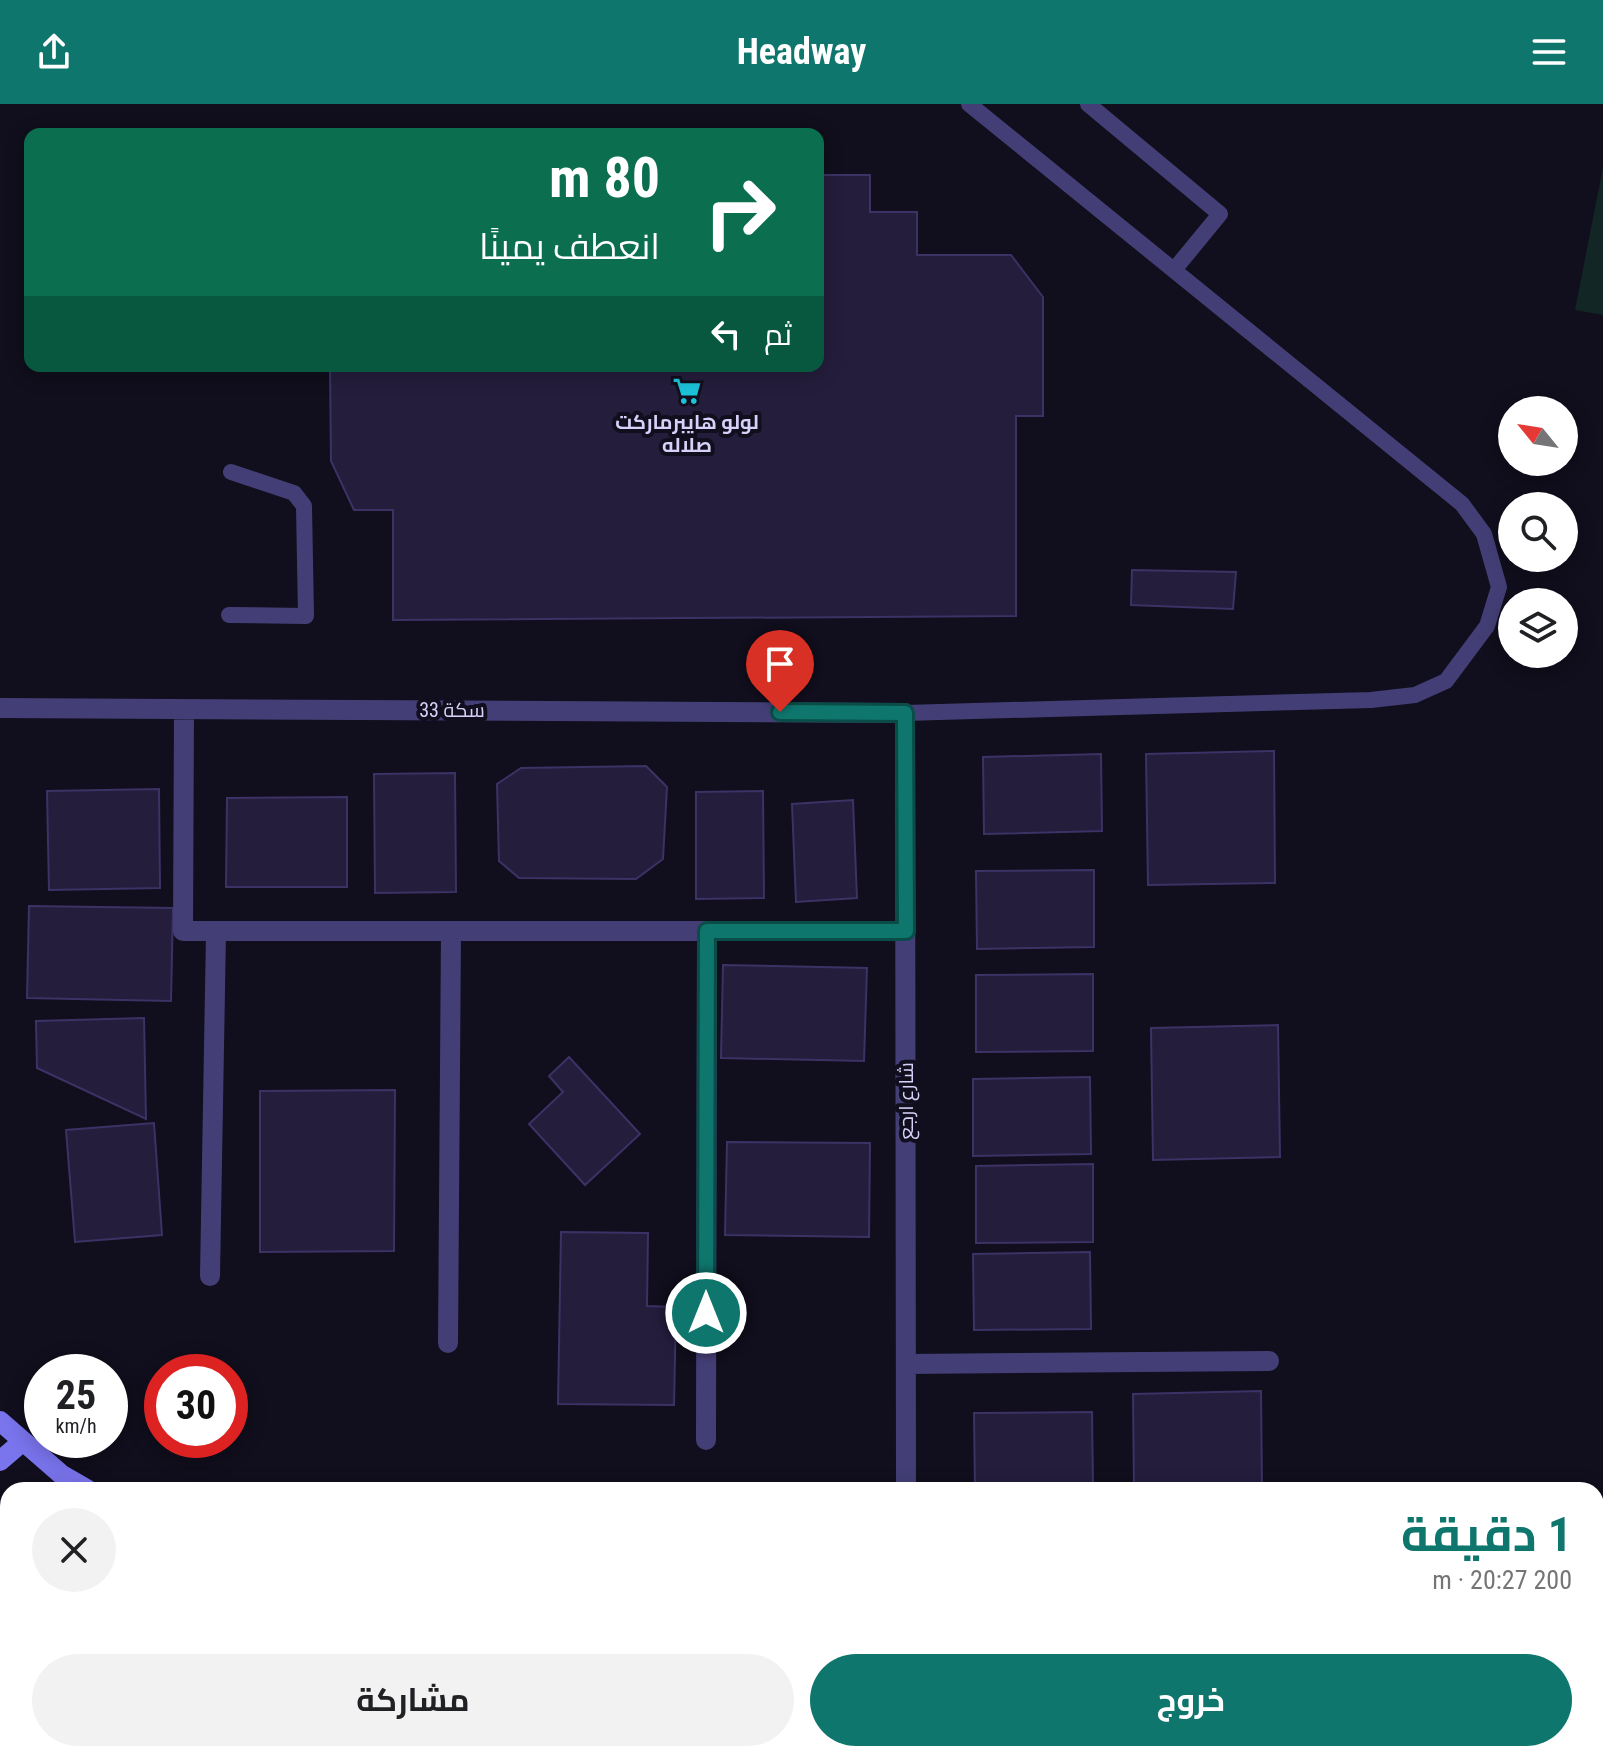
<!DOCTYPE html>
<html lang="ar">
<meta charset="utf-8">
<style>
body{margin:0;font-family:"Roboto Condensed",Cairo,sans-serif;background:#f2f2f2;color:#202124;direction:rtl;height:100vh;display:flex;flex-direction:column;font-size:30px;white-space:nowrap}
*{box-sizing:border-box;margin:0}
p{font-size:26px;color:#757577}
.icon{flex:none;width:44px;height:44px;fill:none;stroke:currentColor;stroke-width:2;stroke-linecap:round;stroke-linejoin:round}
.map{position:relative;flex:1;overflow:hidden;direction:ltr}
.drawer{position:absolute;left:0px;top:1378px;width:1604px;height:280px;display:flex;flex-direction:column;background:#fff;border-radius:24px 24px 0 0;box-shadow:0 4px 20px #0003;direction:rtl}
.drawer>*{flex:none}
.top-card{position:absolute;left:24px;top:24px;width:800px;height:244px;border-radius:16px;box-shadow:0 4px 20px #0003;direction:rtl;background:#0b6e4f;color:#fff;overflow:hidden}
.needle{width:52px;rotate:300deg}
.buttons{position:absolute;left:1498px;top:292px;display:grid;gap:16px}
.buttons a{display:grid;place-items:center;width:80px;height:80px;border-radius:50%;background:#fff;box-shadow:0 4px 20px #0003;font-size:40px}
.speed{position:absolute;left:24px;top:1250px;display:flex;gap:16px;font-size:40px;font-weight:700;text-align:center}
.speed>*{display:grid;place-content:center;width:104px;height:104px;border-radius:50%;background:#fff;box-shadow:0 4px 20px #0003;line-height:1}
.speed small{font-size:20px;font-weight:400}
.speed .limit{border:12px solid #d22;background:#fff;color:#111}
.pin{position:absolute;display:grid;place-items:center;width:68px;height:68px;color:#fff;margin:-82px -34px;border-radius:50% 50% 50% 0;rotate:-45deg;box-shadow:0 0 8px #0007}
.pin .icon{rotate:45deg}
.me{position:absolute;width:88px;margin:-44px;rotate:0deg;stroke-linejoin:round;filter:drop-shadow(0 0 6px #0008)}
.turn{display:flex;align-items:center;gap:28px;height:168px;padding:0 32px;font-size:36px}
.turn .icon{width:104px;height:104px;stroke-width:2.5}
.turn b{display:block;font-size:56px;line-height:68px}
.then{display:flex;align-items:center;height:76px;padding:0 32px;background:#0003;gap:16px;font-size:30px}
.round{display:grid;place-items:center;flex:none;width:84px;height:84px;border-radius:42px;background:#f2f2f2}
.overview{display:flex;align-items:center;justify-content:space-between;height:136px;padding:0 32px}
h1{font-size:48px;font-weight:700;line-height:60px;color:#0f766e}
.action{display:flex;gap:16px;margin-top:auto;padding:16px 32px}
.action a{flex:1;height:92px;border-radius:48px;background:#0f766e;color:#fff;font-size:32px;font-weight:700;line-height:92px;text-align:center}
.action a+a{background:#f2f2f2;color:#202124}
header{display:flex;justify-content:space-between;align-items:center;height:104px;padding:0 32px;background:#0f766e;color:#fff;font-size:36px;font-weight:700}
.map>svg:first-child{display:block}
.green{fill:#122626}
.building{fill:#241d3c;stroke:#3d3265;stroke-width:2}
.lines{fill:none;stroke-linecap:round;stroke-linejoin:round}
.lane{stroke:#433f76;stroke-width:16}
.street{stroke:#433f76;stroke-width:20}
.secondary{stroke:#7a74ed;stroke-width:20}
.route-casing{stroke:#0a4d48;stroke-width:20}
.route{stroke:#0f766e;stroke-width:14}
.labels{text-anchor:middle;stroke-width:8;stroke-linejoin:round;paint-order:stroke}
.poi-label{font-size:20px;font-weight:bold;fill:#d6d1f9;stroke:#110e1d}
.street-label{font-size:20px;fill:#d6d1f9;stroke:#110e1d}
</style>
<header><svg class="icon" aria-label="menu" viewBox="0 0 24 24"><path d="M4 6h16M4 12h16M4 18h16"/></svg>Headway<svg class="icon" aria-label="share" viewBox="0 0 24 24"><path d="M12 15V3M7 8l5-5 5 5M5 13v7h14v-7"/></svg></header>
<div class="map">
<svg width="1603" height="1658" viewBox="0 0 1603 1658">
<rect width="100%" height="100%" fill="#110e1d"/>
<path class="green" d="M 1603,63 L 1603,211 L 1575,206 Z"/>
<path class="building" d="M 818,71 L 870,71 L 870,108 L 917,108 L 917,151 L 1011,151 L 1043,193 L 1043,312 L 1016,312 L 1016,512 L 393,516 L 393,406 L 354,406 L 331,357 L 330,262 L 818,262 Z
M 1132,466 L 1236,468 L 1233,505 L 1131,501 Z
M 1274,647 L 1275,779 L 1148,781 L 1146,650 Z
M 1101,650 L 1102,727 L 984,730 L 983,653 Z
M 646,662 L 667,683 L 663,755 L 636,775 L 519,774 L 499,757 L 497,680 L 521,664 Z
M 455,669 L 456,788 L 375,789 L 374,670 Z
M 159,685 L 160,784 L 49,786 L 47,687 Z
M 763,687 L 764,794 L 696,795 L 696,688 Z
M 347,693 L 347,783 L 226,783 L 227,694 Z
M 853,696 L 857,794 L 796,798 L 792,700 Z
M 1094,766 L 1094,843 L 977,845 L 976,767 Z
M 29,802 L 173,804 L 171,897 L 27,894 Z
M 723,861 L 867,864 L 864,957 L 721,954 Z
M 1093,870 L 1093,947 L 976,948 L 976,871 Z
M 144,914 L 146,1015 L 37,964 L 36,917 Z
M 1278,921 L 1280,1053 L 1153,1056 L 1151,924 Z
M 569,953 L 640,1030 L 585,1081 L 529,1020 L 563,988 L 549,972 Z
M 1090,973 L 1091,1050 L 973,1052 L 973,975 Z
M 395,986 L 394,1147 L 260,1148 L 260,987 Z
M 154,1019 L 162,1131 L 75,1138 L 66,1026 Z
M 727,1038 L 870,1039 L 869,1133 L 725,1131 Z
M 1093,1060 L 1093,1138 L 976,1139 L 976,1062 Z
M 561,1128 L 648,1129 L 647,1202 L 676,1203 L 674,1301 L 558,1300 Z
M 1090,1148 L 1091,1225 L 974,1226 L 973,1150 Z
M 1261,1287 L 1262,1386 L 1134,1386 L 1133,1290 Z
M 1092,1308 L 1093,1385 L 975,1386 L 974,1309 Z
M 1603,1634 L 1603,1658 L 1588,1658 L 1593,1650 L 1596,1650 Z
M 125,1650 L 230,1650 L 225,1658 L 128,1658 L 122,1655 Z
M 293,1650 L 398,1650 L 393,1658 L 293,1658 L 290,1656 Z
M 459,1650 L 506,1650 L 501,1658 L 473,1658 Z
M 616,1650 L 622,1650 L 635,1658 L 612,1658 Z
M 644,1650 L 721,1650 L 716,1658 L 659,1658 Z
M 765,1650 L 859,1650 L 864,1651 L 860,1658 L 760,1658 Z"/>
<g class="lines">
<path class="lane" d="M 1088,0 L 1220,110 L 1174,166
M 229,511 L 306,512 L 304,402 L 294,389 L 231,368
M 905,609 L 1371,596 L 1415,591 L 1446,577 L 1487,522 L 1499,483 L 1484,430 L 1462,400 L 969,0"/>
<path class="street" d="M 0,604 L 905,609 L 906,1386
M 184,605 L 183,827 L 906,827
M 210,1172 L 216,828
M 448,1239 L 451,827
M 906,1260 L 1269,1257
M 706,1336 L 707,827
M 254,1658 L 259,1650
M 571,1658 L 576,1650
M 886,1658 L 890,1650
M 1215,1658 L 1220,1650
M 1522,1658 L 1526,1650"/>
<path class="secondary" d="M 0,1317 L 62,1371 L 88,1386
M 0,1357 L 22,1338
M 1596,1553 L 1603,1551
M 1505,1650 L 1506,1658"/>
</g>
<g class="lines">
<defs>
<path id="route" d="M 706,1209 L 707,827 L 906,827 L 905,609 L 780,608"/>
</defs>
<use href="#route" class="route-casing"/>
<use href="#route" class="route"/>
</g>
<defs>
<symbol id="supermarket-bare" viewBox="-9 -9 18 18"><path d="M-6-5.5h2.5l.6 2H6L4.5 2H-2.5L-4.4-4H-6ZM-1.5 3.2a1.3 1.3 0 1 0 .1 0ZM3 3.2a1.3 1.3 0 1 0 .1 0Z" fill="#1cc2d9" stroke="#110e1d" stroke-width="2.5" paint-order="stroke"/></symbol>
</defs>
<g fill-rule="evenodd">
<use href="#supermarket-bare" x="667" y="267" width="40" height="40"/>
</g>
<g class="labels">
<g class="poi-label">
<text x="687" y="325">لولو هايبرماركت<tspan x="687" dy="23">صلاله</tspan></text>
</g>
<g class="street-label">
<text x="452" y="613">سكة 33</text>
<text transform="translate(906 997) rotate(-90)" y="7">شارع ارجع</text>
</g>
</g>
</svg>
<div class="buttons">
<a><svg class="needle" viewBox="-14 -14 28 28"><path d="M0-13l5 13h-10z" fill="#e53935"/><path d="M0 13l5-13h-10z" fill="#757577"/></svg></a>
<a><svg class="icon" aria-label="search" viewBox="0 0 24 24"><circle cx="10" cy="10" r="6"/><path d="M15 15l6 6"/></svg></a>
<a><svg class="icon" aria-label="layers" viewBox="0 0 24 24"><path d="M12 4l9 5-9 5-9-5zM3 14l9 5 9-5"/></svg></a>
</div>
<div class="speed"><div>25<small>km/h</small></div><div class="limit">30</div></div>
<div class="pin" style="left:780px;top:608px;background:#d93025"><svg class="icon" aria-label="arrive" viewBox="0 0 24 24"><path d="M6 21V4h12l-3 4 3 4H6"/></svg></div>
<svg class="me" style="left:706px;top:1209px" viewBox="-20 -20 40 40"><circle r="17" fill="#0f766e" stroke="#fff" stroke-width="3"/><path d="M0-11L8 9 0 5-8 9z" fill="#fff"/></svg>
<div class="top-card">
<div class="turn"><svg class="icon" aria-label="right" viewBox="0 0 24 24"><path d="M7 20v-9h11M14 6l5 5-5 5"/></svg><div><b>80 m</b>انعطف يمينًا</div></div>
<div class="then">ثم<svg class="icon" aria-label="left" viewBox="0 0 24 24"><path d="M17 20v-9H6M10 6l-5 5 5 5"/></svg></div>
</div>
<section class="drawer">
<div class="overview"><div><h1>1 دقيقة</h1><p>200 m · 20:27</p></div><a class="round"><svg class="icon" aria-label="close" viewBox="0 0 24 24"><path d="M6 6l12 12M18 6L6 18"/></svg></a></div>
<div class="action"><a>خروج</a><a>مشاركة</a></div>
</section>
</div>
